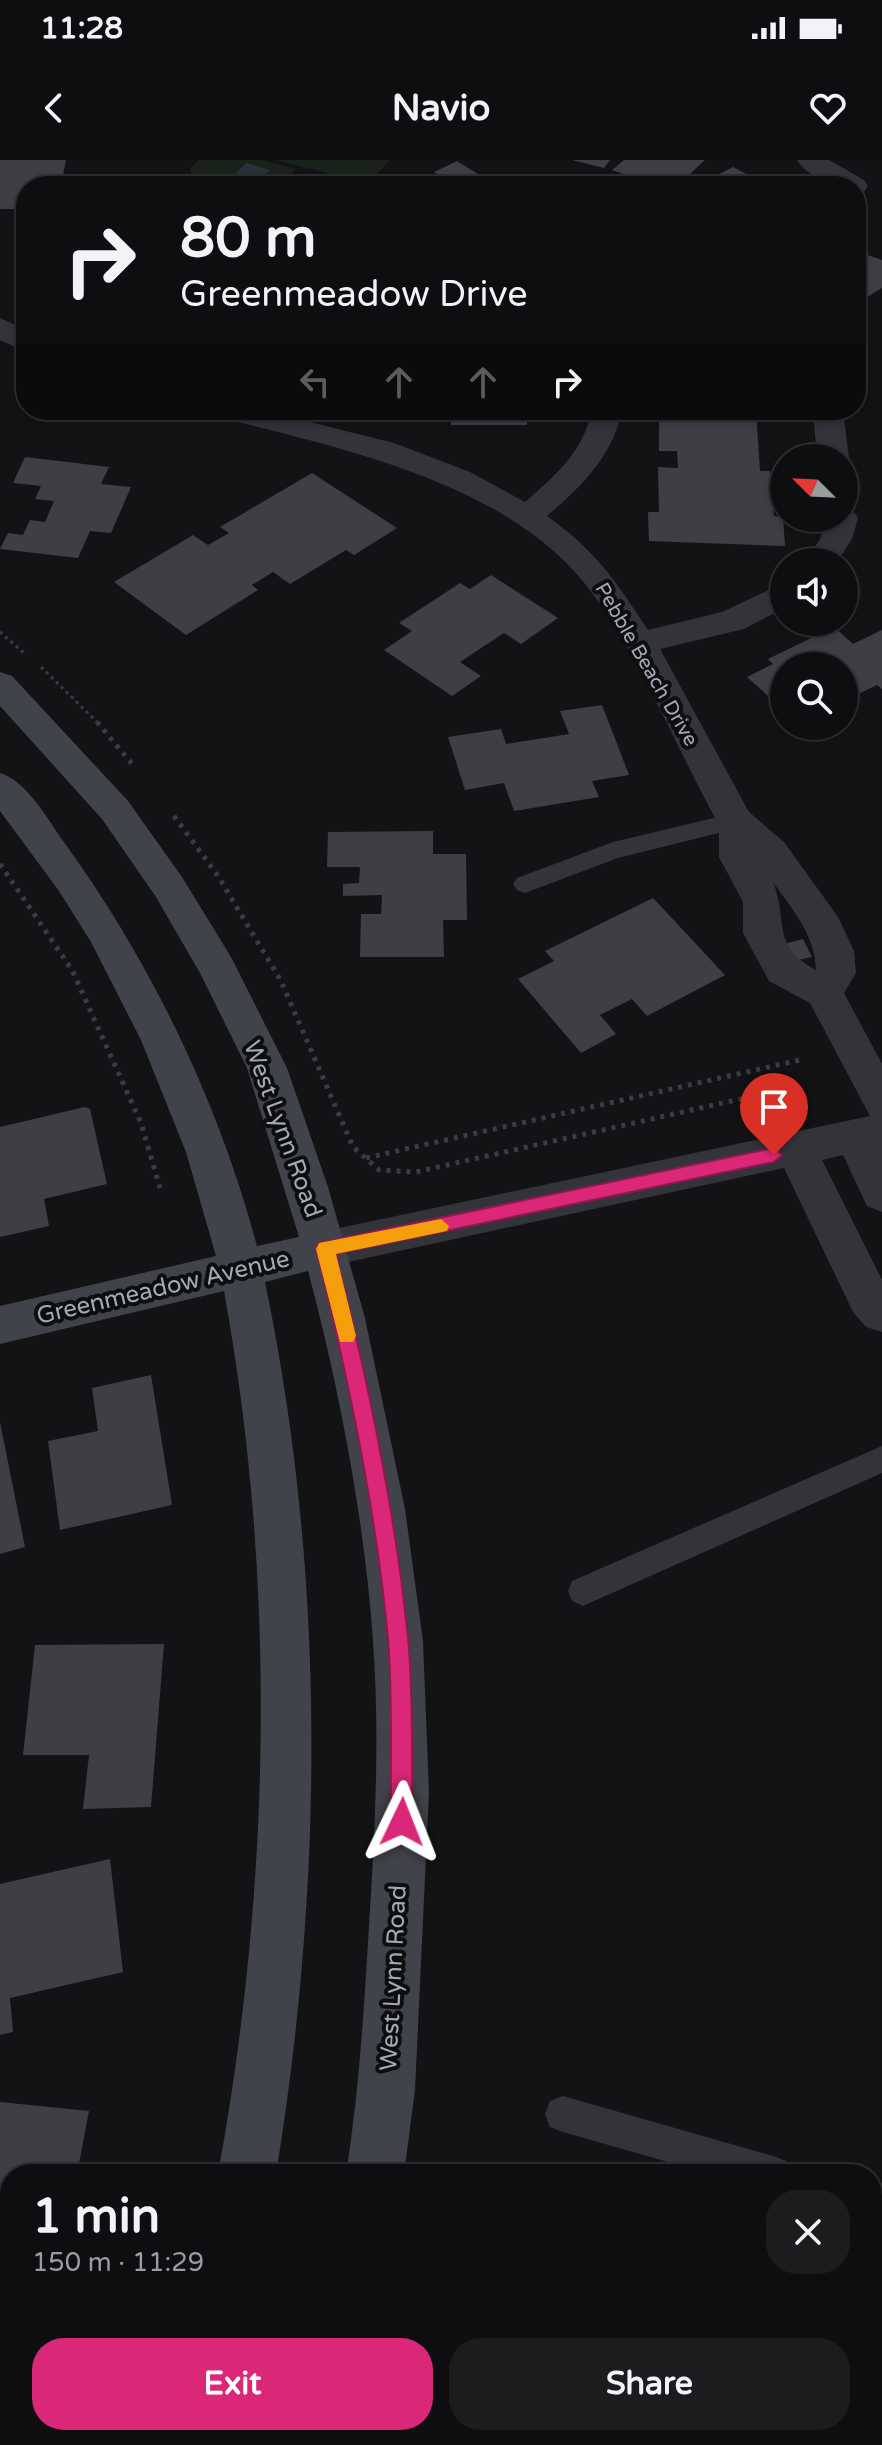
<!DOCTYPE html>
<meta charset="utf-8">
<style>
body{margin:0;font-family:"Varela Round",sans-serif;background:#1c1c1e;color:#f1f3f6;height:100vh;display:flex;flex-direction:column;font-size:30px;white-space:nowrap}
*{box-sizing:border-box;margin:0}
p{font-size:26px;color:#9b9c9f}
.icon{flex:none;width:44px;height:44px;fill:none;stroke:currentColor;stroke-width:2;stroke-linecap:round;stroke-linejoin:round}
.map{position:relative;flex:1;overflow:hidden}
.details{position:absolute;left:0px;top:2004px;width:882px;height:282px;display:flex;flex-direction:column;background:#0e0e10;border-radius:32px 32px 0 0;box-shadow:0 4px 12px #0003,0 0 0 2px #2e2e30}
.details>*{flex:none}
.guide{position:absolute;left:16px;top:16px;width:850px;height:244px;border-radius:32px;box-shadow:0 4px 12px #0003,0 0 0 2px #2e2e30;background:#0e0e10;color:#f1f3f6;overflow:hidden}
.needle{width:52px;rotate:294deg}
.controls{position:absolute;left:770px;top:284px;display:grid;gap:16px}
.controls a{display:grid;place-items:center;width:88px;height:88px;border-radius:50%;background:#0e0e10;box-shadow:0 4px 12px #0003,0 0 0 2px #2e2e30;font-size:40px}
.pin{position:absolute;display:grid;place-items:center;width:68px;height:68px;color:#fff;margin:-82px -34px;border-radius:50% 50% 50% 0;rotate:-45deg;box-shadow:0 0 8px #0007}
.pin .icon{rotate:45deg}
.me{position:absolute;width:88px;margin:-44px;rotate:2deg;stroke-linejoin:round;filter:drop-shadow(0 0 6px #0008)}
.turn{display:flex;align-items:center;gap:28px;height:168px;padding:0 32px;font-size:36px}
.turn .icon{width:104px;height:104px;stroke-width:2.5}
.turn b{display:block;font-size:56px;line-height:68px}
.lanes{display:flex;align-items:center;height:76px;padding:0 32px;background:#0003;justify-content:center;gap:40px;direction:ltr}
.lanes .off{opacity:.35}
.round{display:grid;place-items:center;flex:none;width:84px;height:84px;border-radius:32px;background:#1c1c1e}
.headline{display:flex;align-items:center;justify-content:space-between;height:136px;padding:0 32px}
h1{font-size:48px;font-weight:700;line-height:60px}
.button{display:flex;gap:16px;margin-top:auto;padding:16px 32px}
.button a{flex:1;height:92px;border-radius:32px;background:#db2777;color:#fff;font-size:32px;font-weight:700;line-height:92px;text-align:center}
.button a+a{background:#1c1c1e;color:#f1f3f6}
.status{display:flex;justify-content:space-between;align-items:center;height:56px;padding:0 40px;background:#0e0e10;direction:ltr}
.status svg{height:22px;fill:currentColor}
header{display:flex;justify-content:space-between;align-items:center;height:104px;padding:0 32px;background:#0e0e10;font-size:36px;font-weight:700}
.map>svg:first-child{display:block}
.green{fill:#1a231b}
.water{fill:#283239}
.building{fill:#3e3f45}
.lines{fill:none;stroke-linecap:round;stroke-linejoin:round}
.path-far1{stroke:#393c41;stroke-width:3;stroke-dasharray:3 4;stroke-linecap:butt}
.path{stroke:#393c41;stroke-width:5;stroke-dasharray:4 6;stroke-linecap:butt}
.lane{fill:#33343a;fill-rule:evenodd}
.street{fill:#33343a;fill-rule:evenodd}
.secondary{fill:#41434a;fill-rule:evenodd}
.route{fill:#db2777;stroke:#8e194d;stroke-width:2}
.slow{fill:#f59e0b}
.labels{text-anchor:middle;stroke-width:8;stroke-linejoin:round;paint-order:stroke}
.far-street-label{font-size:20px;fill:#a3a9b6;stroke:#0e0e0f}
.street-label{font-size:24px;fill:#a3a9b6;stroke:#0e0e0f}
</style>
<div class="status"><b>11:28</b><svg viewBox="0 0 49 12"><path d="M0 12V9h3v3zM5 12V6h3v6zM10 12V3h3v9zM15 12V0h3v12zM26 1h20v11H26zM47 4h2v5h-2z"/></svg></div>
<header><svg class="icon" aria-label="back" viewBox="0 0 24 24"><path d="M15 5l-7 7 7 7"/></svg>Navio<svg class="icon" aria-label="heart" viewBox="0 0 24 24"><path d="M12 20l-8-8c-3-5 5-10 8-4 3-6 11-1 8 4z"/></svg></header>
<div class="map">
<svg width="882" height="2285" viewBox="0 0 882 2285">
<rect width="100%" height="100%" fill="#131315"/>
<path class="green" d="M 199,0 L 261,0 L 296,9 L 280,26 L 200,26 L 193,21 L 190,9 Z
M 276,0 L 390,0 L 375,16 L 355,20 Z"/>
<path class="water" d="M 246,3 L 270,10 L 253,26 L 223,26 Z"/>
<path class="building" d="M 0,0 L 66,0 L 61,26 L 26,26 L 26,49 L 0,49 Z
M 572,0 L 610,0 L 604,8 Z
M 624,0 L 705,0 L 677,26 L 642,26 L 646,22 L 612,10 Z
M 457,1 L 497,26 L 435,26 L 447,20 L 434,12 Z
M 733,7 L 752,17 L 756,16 L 775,26 L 696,26 Z
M 856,91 L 882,100 L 882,128 L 856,144 Z
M 451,250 L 527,250 L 527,265 L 451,265 Z
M 659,250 L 756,250 L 760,311 L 770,311 L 774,356 L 783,357 L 785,386 L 649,381 L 648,352 L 659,352 L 658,307 L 678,308 L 677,291 L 659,291 Z
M 25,297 L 109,307 L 101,324 L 131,327 L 111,373 L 90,371 L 78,398 L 0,389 L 8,373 L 23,375 L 30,360 L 45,362 L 54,341 L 35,339 L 41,326 L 13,323 Z
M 312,313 L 397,368 L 354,395 L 346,390 L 290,424 L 273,412 L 252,425 L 258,430 L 186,475 L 114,422 L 193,375 L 208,385 L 229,373 L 220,367 Z
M 491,415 L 558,458 L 521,484 L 504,473 L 460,502 L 481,516 L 452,536 L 384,490 L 412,471 L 399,463 L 460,423 L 470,429 Z
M 834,467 L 853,484 L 882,470 L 882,529 L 877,525 L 844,541 L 844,506 L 784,506 L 784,550 L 747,517 L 773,504 L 768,499 Z
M 602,545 L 629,615 L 592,621 L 599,637 L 514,651 L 504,623 L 465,630 L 448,577 L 501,569 L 506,584 L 569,574 L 560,551 Z
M 802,566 L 846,566 L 818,581 Z
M 433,671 L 433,694 L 466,694 L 467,760 L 443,760 L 444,797 L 360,797 L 361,754 L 381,754 L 382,735 L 343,736 L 343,724 L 359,723 L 360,707 L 327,707 L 328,672 Z
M 653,738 L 725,815 L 647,856 L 632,839 L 600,855 L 616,874 L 581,893 L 518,819 L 554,801 L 545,791 Z
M 803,779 L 812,797 L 793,801 L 784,784 Z
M 85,947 L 90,949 L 107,1024 L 44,1039 L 49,1066 L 0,1077 L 0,967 Z
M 151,1215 L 172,1345 L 60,1370 L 48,1281 L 98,1271 L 92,1228 Z
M 0,1262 L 25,1387 L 0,1394 Z
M 164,1484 L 151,1647 L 83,1649 L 89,1595 L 23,1595 L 35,1485 Z
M 110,1699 L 123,1812 L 10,1838 L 13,1872 L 0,1875 L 0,1724 Z
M 0,1942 L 89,1951 L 77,2014 L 10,2014 L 10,2110 L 0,2109 Z
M 0,2206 L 10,2208 L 10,2276 L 18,2276 L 16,2285 L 0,2285 Z"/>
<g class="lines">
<path class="path-far1" d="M 0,472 L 24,493
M 41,507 L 99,564"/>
<path class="path" d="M 97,562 L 133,605
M 174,656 L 218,716 L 281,821 L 353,987 L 379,1010 L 416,1012 L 776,931
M 0,704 L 72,810 L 141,963 L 160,1028
M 366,998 L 804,899"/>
<path class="lane" d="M 735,653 L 743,655 L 747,661 L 743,667 L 618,698 L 525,733 L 517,730 L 513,724 L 517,718 L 613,682 Z
M 882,1286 L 882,1313 L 594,1441 L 583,1446 L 572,1441 L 568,1431 L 572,1421 Z
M 563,1936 L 773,1996 L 786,2001 L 791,2014 L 710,2014 L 563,1972 L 550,1967 L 545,1954 L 550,1941 Z
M 872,2024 L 882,2027 L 882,2063 L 872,2060 Z"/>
<path class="street" d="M 797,0 L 829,0 L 864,20 L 868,26 L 864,32 L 856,34 L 856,26 C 835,26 809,19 797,0 Z
M 0,158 L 26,170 L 26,192 L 0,180 Z
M 210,250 L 262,250 L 394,283 L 470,312 L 525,342 C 556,315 583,292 592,250 L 622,250 C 613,296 582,326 547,356 C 597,392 615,420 648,470 L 722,452 L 784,423 L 784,448 L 744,469 L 660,489 L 749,652 L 784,682 L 838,757 L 854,791 L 856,813 L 844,833 L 882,904 L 882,1052 L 867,1046 L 843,995 L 822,1000 L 882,1120 L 882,1172 L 866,1167 L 853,1152 L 784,1008 L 325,1107 L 310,1102 L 303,1089 L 310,1076 L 325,1071 L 870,956 L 810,843 L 769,821 L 743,773 L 743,742 L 719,697 L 719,665 C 676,588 639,493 586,425 C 504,321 336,287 214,256 ZM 773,722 C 793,750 815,775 816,810 C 770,785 789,762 773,722 Z
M 813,250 L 843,250 L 849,298 L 844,305 L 844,298 L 817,298 Z
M 844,348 L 853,351 L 858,358 L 852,379 L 837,402 L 805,402 L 820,379 L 826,358 L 844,358 Z"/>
<path class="secondary" d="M 0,512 L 12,516 L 128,641 L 182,717 L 231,797 L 287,908 L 328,1027 L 365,1158 L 405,1349 L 423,1481 L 429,1632 L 415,1930 L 404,2014 L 346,2014 C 359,1932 364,1850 369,1766 C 375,1671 380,1577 373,1481 C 365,1363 339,1226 308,1111 L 265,1122 C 326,1414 324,1720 276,2014 L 218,2014 C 271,1724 277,1422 224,1131 L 0,1184 L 0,1146 L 216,1096 L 186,992 L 141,880 L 91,782 L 59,731 L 0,651 L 0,613 C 26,621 46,656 61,678 C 150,800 218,940 257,1086 L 299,1077 L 247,908 L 200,813 L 156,737 L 102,659 L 0,546 Z
M 167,2276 L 229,2276 L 227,2285 L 165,2285 Z
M 303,2276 L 365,2276 L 363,2285 L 301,2285 Z"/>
</g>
<path class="route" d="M 774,988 L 782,995 L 774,1002 L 336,1094 C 368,1220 395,1349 408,1478 C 414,1539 411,1601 413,1662 L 409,1669 L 402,1673 L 394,1669 L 391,1662 C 390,1601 393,1539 388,1479 C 376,1348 348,1216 316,1089 L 319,1083 Z"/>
<path class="slow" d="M 441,1059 L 449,1066 L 447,1071 L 336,1094 L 356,1176 L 353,1182 L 340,1182 L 316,1089 L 319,1083 Z"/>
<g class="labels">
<g class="far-street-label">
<text transform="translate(647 504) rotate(60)" y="7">Pebble Beach Drive</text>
</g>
<g class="street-label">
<text transform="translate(283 969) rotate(70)" y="8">West Lynn Road</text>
<text transform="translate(163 1127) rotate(-13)" y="8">Greenmeadow Avenue</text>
<text transform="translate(393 1818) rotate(-87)" y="8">West Lynn Road</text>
</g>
</g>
</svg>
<div class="controls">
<a><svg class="needle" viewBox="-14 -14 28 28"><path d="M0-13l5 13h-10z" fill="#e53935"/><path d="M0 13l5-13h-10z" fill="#9b9c9f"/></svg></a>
<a><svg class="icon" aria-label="sound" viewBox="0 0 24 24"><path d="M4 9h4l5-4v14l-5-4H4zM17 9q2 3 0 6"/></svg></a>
<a><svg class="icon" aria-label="search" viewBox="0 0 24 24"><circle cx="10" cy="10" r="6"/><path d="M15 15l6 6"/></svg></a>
</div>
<div class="pin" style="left:774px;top:995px;background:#d93025"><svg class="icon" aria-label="arrive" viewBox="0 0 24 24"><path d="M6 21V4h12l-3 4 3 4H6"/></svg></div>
<svg class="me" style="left:402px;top:1662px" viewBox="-20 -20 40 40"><path d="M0-17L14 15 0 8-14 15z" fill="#db2777" stroke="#fff" stroke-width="4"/></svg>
<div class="guide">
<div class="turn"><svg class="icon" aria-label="right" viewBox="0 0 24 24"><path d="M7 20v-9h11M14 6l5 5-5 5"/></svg><div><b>80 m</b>Greenmeadow Drive</div></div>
<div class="lanes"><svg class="icon off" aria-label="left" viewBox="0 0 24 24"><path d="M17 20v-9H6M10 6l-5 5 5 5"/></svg><svg class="icon off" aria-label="ahead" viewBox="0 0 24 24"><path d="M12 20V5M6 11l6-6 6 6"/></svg><svg class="icon off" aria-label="ahead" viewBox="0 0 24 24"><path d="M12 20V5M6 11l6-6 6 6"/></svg><svg class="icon" aria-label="right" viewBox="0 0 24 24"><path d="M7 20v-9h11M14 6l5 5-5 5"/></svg></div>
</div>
<section class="details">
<div class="headline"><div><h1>1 min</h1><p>150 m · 11:29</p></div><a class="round"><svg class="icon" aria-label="close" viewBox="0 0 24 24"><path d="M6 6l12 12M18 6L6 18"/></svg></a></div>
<div class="button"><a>Exit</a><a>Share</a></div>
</section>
</div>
